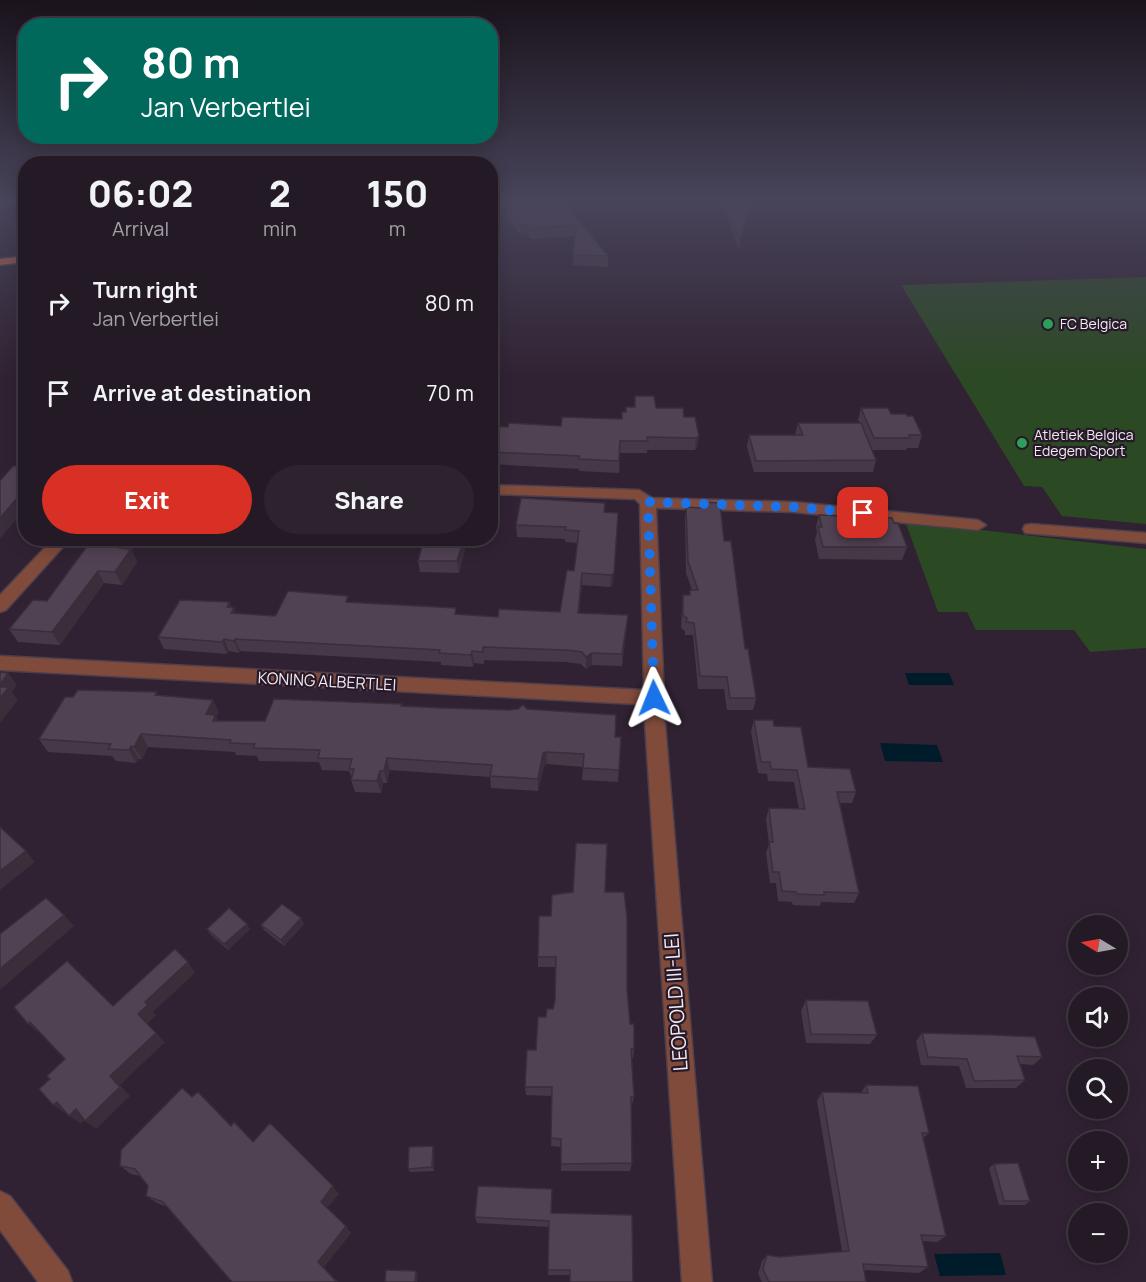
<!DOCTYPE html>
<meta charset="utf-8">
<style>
body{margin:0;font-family:Manrope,sans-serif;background:#2c232e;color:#f1f3f6;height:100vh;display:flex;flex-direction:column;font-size:22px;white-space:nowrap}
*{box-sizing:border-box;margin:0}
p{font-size:20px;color:#a3a1a7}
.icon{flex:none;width:33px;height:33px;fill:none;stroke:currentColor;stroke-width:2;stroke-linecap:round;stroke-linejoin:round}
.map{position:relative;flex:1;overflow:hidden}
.details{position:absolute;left:18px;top:156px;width:480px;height:390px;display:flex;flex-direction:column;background:#241a26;border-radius:24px;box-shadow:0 3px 15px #0003,0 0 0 2px #413843}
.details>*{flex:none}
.guide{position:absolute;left:18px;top:18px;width:480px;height:126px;border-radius:24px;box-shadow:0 3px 15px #0003,0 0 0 2px #413843;background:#00695c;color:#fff;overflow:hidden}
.needle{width:39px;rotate:280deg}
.buttons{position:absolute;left:1068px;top:915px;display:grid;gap:12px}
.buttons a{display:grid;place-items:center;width:60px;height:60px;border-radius:50%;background:#241a26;box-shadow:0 3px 15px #0003,0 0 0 2px #413843;font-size:30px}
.pin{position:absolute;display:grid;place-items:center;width:51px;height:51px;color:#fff;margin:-26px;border-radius:12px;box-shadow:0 3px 9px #0006}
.me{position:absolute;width:66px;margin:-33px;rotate:358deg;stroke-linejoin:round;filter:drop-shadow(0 0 4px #0008)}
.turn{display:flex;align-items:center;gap:21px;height:126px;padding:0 24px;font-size:27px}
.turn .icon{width:78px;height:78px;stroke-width:2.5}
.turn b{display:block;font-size:42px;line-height:51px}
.eta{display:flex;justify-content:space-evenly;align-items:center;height:102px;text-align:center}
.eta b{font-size:36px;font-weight:800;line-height:42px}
.primary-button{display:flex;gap:12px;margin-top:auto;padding:12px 24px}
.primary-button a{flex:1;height:69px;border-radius:36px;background:#d93025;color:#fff;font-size:24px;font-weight:800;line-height:69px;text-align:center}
.primary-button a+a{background:#2c232e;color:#f1f3f6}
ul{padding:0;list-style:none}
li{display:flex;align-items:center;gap:18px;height:90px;padding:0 24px}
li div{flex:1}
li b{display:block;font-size:22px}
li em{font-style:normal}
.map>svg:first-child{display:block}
.green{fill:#2b4923}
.water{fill:#001b29}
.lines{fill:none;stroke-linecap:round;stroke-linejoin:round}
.minor-casing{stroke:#4b3e4d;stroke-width:3}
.major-casing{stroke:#4b3e4d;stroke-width:3}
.minor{fill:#804b3a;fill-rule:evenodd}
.major{fill:#d66945;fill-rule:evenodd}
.wall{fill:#463947}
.shaded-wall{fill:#392e3a}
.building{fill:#514253;stroke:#392e3a;stroke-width:1.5}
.route{stroke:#1a73e8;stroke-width:10;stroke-dasharray:0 18}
.leisure-dot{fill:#2e9e5b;stroke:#261928;stroke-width:2}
.labels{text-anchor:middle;stroke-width:4.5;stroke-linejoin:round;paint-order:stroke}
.far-poi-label{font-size:14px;fill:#f3e9f4;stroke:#261928;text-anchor:start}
.street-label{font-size:16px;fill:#f3e9f4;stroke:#261928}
.near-street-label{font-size:20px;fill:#f3e9f4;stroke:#261928}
</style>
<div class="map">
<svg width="1146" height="1282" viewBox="0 0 1146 1282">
<rect width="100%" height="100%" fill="#302232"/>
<path class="green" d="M 1146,277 L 1146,524 L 1062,516 L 1042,487 L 1024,486 L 901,285 Z
M 905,521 L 1146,549 L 1146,648 L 1090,652 L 1074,630 L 976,630 L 967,612 L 938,612 Z"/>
<path class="water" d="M 905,673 L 949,673 L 954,685 L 909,685 Z
M 880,743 L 937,745 L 943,762 L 885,761 Z
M 1000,1253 L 1006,1275 L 940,1276 L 934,1254 Z"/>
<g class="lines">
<defs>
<path id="minor" d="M 490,485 L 639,490 L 652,498 L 793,502 L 978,520 L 986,525 L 978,530 L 793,512 L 656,508 L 664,698 L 661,703 L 654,705 L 0,670 L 0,656 L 644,690 L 640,504 L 635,499 L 490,494 Z
M 1031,524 L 1146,533 L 1146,543 L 1025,533 L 1023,529 L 1025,525 Z
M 54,538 L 71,538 L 6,610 L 0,612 L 0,595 Z
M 655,715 L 662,718 L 665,723 L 712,1282 L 682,1282 L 645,723 L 648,718 Z
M 0,1191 L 10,1196 L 68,1271 L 72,1282 L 38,1282 L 0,1230 Z"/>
<path id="major" d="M 527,200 L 522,203 L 490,207 L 490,201 Z
M 26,256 L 26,262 L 0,265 L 0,259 Z"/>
</defs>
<use href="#minor" class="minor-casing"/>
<use href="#major" class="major-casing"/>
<use href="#minor" class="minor"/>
<use href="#major" class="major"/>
</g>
<path class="wall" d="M 558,200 L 608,256 L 608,267 L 573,265 L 575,236 L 531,239 L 528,235 L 521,236 L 506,216 L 506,206 Z
M 721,200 L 751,200 L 739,250 Z
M 843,200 L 918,200 L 917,203 L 843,201 Z
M 26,271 L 26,291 L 21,291 L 17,281 Z
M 635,396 L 656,408 L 684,417 L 699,436 L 697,448 L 695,450 L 647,450 L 647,453 L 620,453 L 619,473 L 579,471 L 579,469 L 490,464 L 490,426 L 508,427 L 561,426 L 621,419 L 626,412 L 634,407 Z
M 861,408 L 891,414 L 922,435 L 918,448 L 907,448 L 906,450 L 872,450 L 876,460 L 873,472 L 754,472 L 747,447 L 749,435 L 795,435 L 798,423 L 860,423 L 858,420 Z
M 701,502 L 724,541 L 745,649 L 756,698 L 753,710 L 727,710 L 724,689 L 698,689 L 693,635 L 685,635 L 685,631 L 681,628 L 682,608 L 683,595 L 690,595 L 690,590 L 692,590 L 686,573 L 685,520 L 686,507 L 700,508 Z
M 605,512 L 613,585 L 610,587 L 582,585 L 579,613 L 628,615 L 622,666 L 592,665 L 586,669 L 581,664 L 566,662 L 484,660 L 484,664 L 474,663 L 473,667 L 441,665 L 441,662 L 240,651 L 239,653 L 229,651 L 227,654 L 164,649 L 158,637 L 229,602 L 232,608 L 236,613 L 274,616 L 350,602 L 457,614 L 498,617 L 560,612 L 574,571 L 577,543 L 565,542 L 565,539 L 517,537 L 516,525 Z
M 819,515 L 907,547 L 902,560 L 819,559 L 815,540 L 817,532 L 816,527 Z
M 93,538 L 141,538 L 132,551 L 137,562 L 122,585 L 104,583 L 60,645 L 18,642 L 9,629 L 47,601 Z
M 465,550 L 459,573 L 420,572 L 418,561 Z
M 158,695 L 219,712 L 216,717 L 218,721 L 265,721 L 402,706 L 508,710 L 527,709 L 615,737 L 621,737 L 618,782 L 582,780 L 583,767 L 547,764 L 544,766 L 538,791 L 491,788 L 490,777 L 390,770 L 387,783 L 383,783 L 381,793 L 355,792 L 351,780 L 352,778 L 349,771 L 322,770 L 319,762 L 259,761 L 257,756 L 236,755 L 235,752 L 148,747 L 142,759 L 139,759 L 136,763 L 116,761 L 112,756 L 48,752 L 39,739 L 73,697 Z
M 754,720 L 774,726 L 808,767 L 856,792 L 852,803 L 840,803 L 859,893 L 854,903 L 821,902 L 820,906 L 793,905 L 792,902 L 778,901 L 776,883 L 770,883 L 766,853 L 769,844 L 766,819 L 769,808 L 799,809 L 794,782 L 768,781 L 767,774 L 758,773 L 751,731 Z
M 605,892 L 627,989 L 630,1024 L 634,1049 L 633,1058 L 632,1058 L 634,1097 L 632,1105 L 631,1105 L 632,1163 L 630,1171 L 561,1171 L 561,1147 L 551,1146 L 552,1096 L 526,1095 L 525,1087 L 546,1017 L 553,1009 L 555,1000 L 555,967 L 538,967 L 538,957 L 551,916 Z
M 304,924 L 284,946 L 264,930 L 261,925 Z
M 207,929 L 250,929 L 228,950 L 210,934 Z
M 806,1000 L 877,1035 L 870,1044 L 806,1043 L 801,1011 Z
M 922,1033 L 1042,1057 L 1033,1065 L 1020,1064 L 1025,1080 L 1016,1088 L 966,1088 L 959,1066 L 921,1065 L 916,1041 Z
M 866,1085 L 929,1133 L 923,1138 L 946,1236 L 937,1242 L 922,1241 L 928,1267 L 919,1273 L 864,1270 L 866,1282 L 762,1282 L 758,1274 L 762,1261 L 767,1255 L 779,1257 L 842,1251 L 817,1101 L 822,1092 L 861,1093 Z
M 192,1097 L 253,1142 L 339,1194 L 327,1208 L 351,1233 L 324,1267 L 157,1203 L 146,1196 L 148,1186 L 140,1176 L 131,1174 L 120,1166 Z
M 434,1150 L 434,1171 L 410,1172 L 408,1169 Z
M 994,1164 L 1030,1201 L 1025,1205 L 999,1205 L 989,1168 Z
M 552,1195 L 552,1213 L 632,1215 L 570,1275 L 548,1275 L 549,1227 L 477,1223 L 475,1217 Z"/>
<path class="shaded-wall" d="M 750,200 L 751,200 L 739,250 L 740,241 Z
M 521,225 L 528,225 L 528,235 L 521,236 Z
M 699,436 L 697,448 L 695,450 L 696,438 Z
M 25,488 L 26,508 L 0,539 L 0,518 Z
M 618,513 L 613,585 L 610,587 L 611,575 Z
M 126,538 L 141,538 L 132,551 L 137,562 L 122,585 L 115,572 L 120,548 Z
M 234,538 L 241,538 L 236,542 Z
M 464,538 L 465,550 L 459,573 L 457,561 Z
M 98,571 L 104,583 L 60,645 L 52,632 Z
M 582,573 L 582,585 L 578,625 L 578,613 Z
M 229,602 L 233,610 L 234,608 L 238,620 L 227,607 Z
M 628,615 L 627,627 L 622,666 L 622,654 Z
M 224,639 L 229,651 L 227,654 L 222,642 Z
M 235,639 L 240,651 L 239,653 L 234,641 Z
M 472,651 L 474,663 L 473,667 L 471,655 Z
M 592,653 L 592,665 L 586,669 L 586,657 Z
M 8,673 L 17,685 L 12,692 L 18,700 L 0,723 L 0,685 Z
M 213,700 L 219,712 L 216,717 L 221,727 L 206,714 Z
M 141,734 L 148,747 L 142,759 L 134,747 Z
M 131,746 L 139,759 L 136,763 L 129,750 Z
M 546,752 L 547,764 L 544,766 L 538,791 L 538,779 L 543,753 Z
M 387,758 L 390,770 L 387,783 L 384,771 Z
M 380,771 L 383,783 L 381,793 L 377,781 Z
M 26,851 L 35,862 L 0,890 L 0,871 Z
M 64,915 L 74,926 L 0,990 L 0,969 Z
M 301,918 L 304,924 L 284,946 L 281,940 Z
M 247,924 L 250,929 L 228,950 L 224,944 Z
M 188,962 L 195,973 L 153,1012 L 156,1015 L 147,1024 L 138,1014 L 145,1002 Z
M 30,1022 L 41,1031 L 39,1033 L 28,1024 Z
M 156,1033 L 165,1042 L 120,1085 L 130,1096 L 96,1129 L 85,1121 L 110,1076 Z
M 57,1102 L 68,1110 L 65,1113 L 53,1105 Z
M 76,1109 L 87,1117 L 81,1124 L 69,1116 Z
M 433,1146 L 434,1150 L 434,1171 L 432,1167 Z
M 333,1186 L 339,1194 L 327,1208 L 321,1202 Z
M 346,1226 L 351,1233 L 324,1267 L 338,1282 L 337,1282 L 318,1262 Z
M 416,1271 L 418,1274 L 417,1282 L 415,1282 Z"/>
<path class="building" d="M 558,200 L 562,200 L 608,256 L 573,255 L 576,225 L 531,229 L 528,225 L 521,225 L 506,206 Z
M 725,200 L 750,200 L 740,241 Z
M 26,271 L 26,281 L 17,281 Z
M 635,396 L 654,396 L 656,408 L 683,408 L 684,417 L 695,417 L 699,436 L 696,438 L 647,437 L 648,441 L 620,441 L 619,461 L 579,459 L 579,456 L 490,452 L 490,426 L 508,427 L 509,423 L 561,426 L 562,417 L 622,419 L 622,412 L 626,412 L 626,407 L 635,407 Z
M 861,408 L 888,408 L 891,414 L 906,414 L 907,416 L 913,416 L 922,435 L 909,435 L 910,438 L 874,438 Z
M 798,423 L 861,423 L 876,460 L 756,461 L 749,435 L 803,435 Z
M 26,457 L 26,488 L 0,518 L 0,481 L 13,466 L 17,466 Z
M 521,498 L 605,503 L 604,512 L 618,513 L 614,573 L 611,575 L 582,573 L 578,613 L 628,615 L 622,654 L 592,653 L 586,657 L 582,652 L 566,650 L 483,647 L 483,652 L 472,651 L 471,655 L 439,653 L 440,650 L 235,639 L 234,641 L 224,639 L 222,642 L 158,637 L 180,600 L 229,602 L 227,607 L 234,608 L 231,613 L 274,616 L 276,615 L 288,591 L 348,596 L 346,602 L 456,608 L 455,614 L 498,617 L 499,609 L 560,612 L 567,570 L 574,571 L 579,531 L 565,530 L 566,527 L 516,525 Z
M 701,502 L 720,503 L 724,541 L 731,541 L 745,649 L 748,649 L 756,698 L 730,698 L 727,677 L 700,676 L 694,623 L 686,622 L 687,618 L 683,615 L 683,595 L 690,595 L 690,590 L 698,590 L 688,561 L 686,507 L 701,508 Z
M 819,515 L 892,518 L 894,523 L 898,523 L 907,547 L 823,547 L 818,527 L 822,527 Z
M 93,538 L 126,538 L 120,548 L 131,549 L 115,572 L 98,571 L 52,632 L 9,629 L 33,600 L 47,601 Z
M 424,538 L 464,538 L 457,561 L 418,561 Z
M 0,672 L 8,673 L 0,685 Z
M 0,687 L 9,687 L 0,698 Z
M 78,690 L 157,692 L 155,695 L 213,700 L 206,714 L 215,715 L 213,721 L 265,721 L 274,699 L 402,704 L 401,706 L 442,708 L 508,710 L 518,709 L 523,705 L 527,709 L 616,715 L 615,737 L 621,737 L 619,770 L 583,768 L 584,754 L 546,752 L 543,753 L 538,779 L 490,776 L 492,765 L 387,758 L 384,771 L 380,771 L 377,781 L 351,780 L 354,769 L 349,769 L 352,759 L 318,758 L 320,750 L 253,748 L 255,744 L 230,743 L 231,740 L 141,734 L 134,747 L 131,746 L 129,750 L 108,749 L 111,744 L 39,739 L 65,697 L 73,697 Z
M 754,720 L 773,720 L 774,726 L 801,727 L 808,767 L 850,769 L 856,792 L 837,792 L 859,893 L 824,892 L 824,895 L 797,894 L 796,892 L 782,891 L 779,872 L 773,872 L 769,842 L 773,842 L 769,808 L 805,809 L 797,770 L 771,769 L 770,762 L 761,762 Z
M 0,827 L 26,851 L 0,871 Z
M 576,843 L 607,844 L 605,892 L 624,892 L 627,917 L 627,989 L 630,1024 L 634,1024 L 634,1049 L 631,1049 L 634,1097 L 631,1097 L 632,1163 L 561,1164 L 561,1139 L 551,1138 L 552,1087 L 525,1087 L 527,1050 L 536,1050 L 538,1017 L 546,1017 L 547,1009 L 553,1009 L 555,1000 L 556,957 L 538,957 L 539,916 L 551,916 L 552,895 L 573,892 Z
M 46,898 L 64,915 L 0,969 L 0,934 Z
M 282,904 L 301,918 L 281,940 L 261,925 Z
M 229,908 L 247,924 L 224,944 L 207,929 Z
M 175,949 L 188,962 L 145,1002 L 148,1005 L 138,1014 L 156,1033 L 110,1076 L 120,1087 L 85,1121 L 76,1109 L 69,1116 L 57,1102 L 53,1105 L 39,1089 L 50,1079 L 47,1076 L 65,1059 L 30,1022 L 28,1024 L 14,1007 L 67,961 L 113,1006 Z
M 806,1000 L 868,1001 L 877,1035 L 811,1034 Z
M 922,1033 L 994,1035 L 1035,1037 L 1042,1057 L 1017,1056 L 1025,1080 L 974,1081 L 967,1059 L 928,1057 Z
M 866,1085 L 918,1086 L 929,1133 L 922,1133 L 946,1236 L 921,1235 L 928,1267 L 863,1264 L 866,1282 L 769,1282 L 763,1269 L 767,1255 L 779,1257 L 849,1251 L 822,1092 L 868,1093 Z
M 182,1088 L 192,1097 L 198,1092 L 231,1126 L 234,1122 L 253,1142 L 270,1123 L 333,1186 L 321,1202 L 346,1226 L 318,1262 L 337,1282 L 232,1282 L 163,1202 L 146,1196 L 148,1186 L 135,1169 L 120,1166 L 121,1150 Z
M 433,1146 L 432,1167 L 408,1169 L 409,1147 Z
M 1018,1163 L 1030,1201 L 1004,1201 L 994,1164 Z
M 478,1186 L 552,1189 L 551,1213 L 632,1215 L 633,1282 L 570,1282 L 570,1270 L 548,1270 L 549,1221 L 475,1217 Z
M 386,1270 L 416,1271 L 415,1282 L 385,1282 Z"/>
<linearGradient id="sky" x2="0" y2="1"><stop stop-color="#1a131c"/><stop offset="0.53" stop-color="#48445a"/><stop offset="1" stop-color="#48445a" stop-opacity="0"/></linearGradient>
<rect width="1146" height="379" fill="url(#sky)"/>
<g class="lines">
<path class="route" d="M 654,698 L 648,502 L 793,507 L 863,513"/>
</g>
<g class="leisure-dot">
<circle cx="1048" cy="324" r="6"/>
<circle cx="1022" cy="443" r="6"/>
</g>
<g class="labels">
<g class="far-poi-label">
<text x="1060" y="329">FC Belgica</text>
<text x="1034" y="440">Atletiek Belgica<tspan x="1034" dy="16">Edegem Sport</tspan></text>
</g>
<g class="street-label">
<text transform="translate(327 681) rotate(3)" y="6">KONING ALBERTLEI</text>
</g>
<g class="near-street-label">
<text transform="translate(676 1002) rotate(-94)" y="7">LEOPOLD III-LEI</text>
</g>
</g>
</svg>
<div class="buttons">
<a><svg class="needle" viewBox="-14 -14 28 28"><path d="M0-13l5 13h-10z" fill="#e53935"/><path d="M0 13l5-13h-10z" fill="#a3a1a7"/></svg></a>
<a><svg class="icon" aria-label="sound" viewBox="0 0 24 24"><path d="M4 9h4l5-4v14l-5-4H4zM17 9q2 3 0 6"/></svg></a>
<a><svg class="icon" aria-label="search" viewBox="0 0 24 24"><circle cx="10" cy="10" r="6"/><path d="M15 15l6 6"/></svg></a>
<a>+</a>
<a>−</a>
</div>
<div class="pin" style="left:863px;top:513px;background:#d93025"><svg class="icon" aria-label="arrive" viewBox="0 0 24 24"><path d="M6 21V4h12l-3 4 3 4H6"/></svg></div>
<svg class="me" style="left:654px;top:698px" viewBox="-20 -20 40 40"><path d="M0-17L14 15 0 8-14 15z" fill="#1a73e8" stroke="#fff" stroke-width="4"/></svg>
<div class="guide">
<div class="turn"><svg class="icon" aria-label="right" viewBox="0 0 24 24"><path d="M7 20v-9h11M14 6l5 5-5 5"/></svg><div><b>80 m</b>Jan Verbertlei</div></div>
</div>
<section class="details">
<div class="eta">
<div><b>06:02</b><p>Arrival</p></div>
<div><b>2</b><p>min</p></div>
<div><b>150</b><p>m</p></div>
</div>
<ul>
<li><svg class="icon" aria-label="right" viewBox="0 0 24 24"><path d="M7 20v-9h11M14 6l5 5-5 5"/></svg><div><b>Turn right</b><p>Jan Verbertlei</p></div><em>80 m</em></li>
<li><svg class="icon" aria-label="arrive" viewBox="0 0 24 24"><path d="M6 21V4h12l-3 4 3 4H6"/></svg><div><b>Arrive at destination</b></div><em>70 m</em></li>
</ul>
<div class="primary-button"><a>Exit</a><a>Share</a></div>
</section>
</div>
